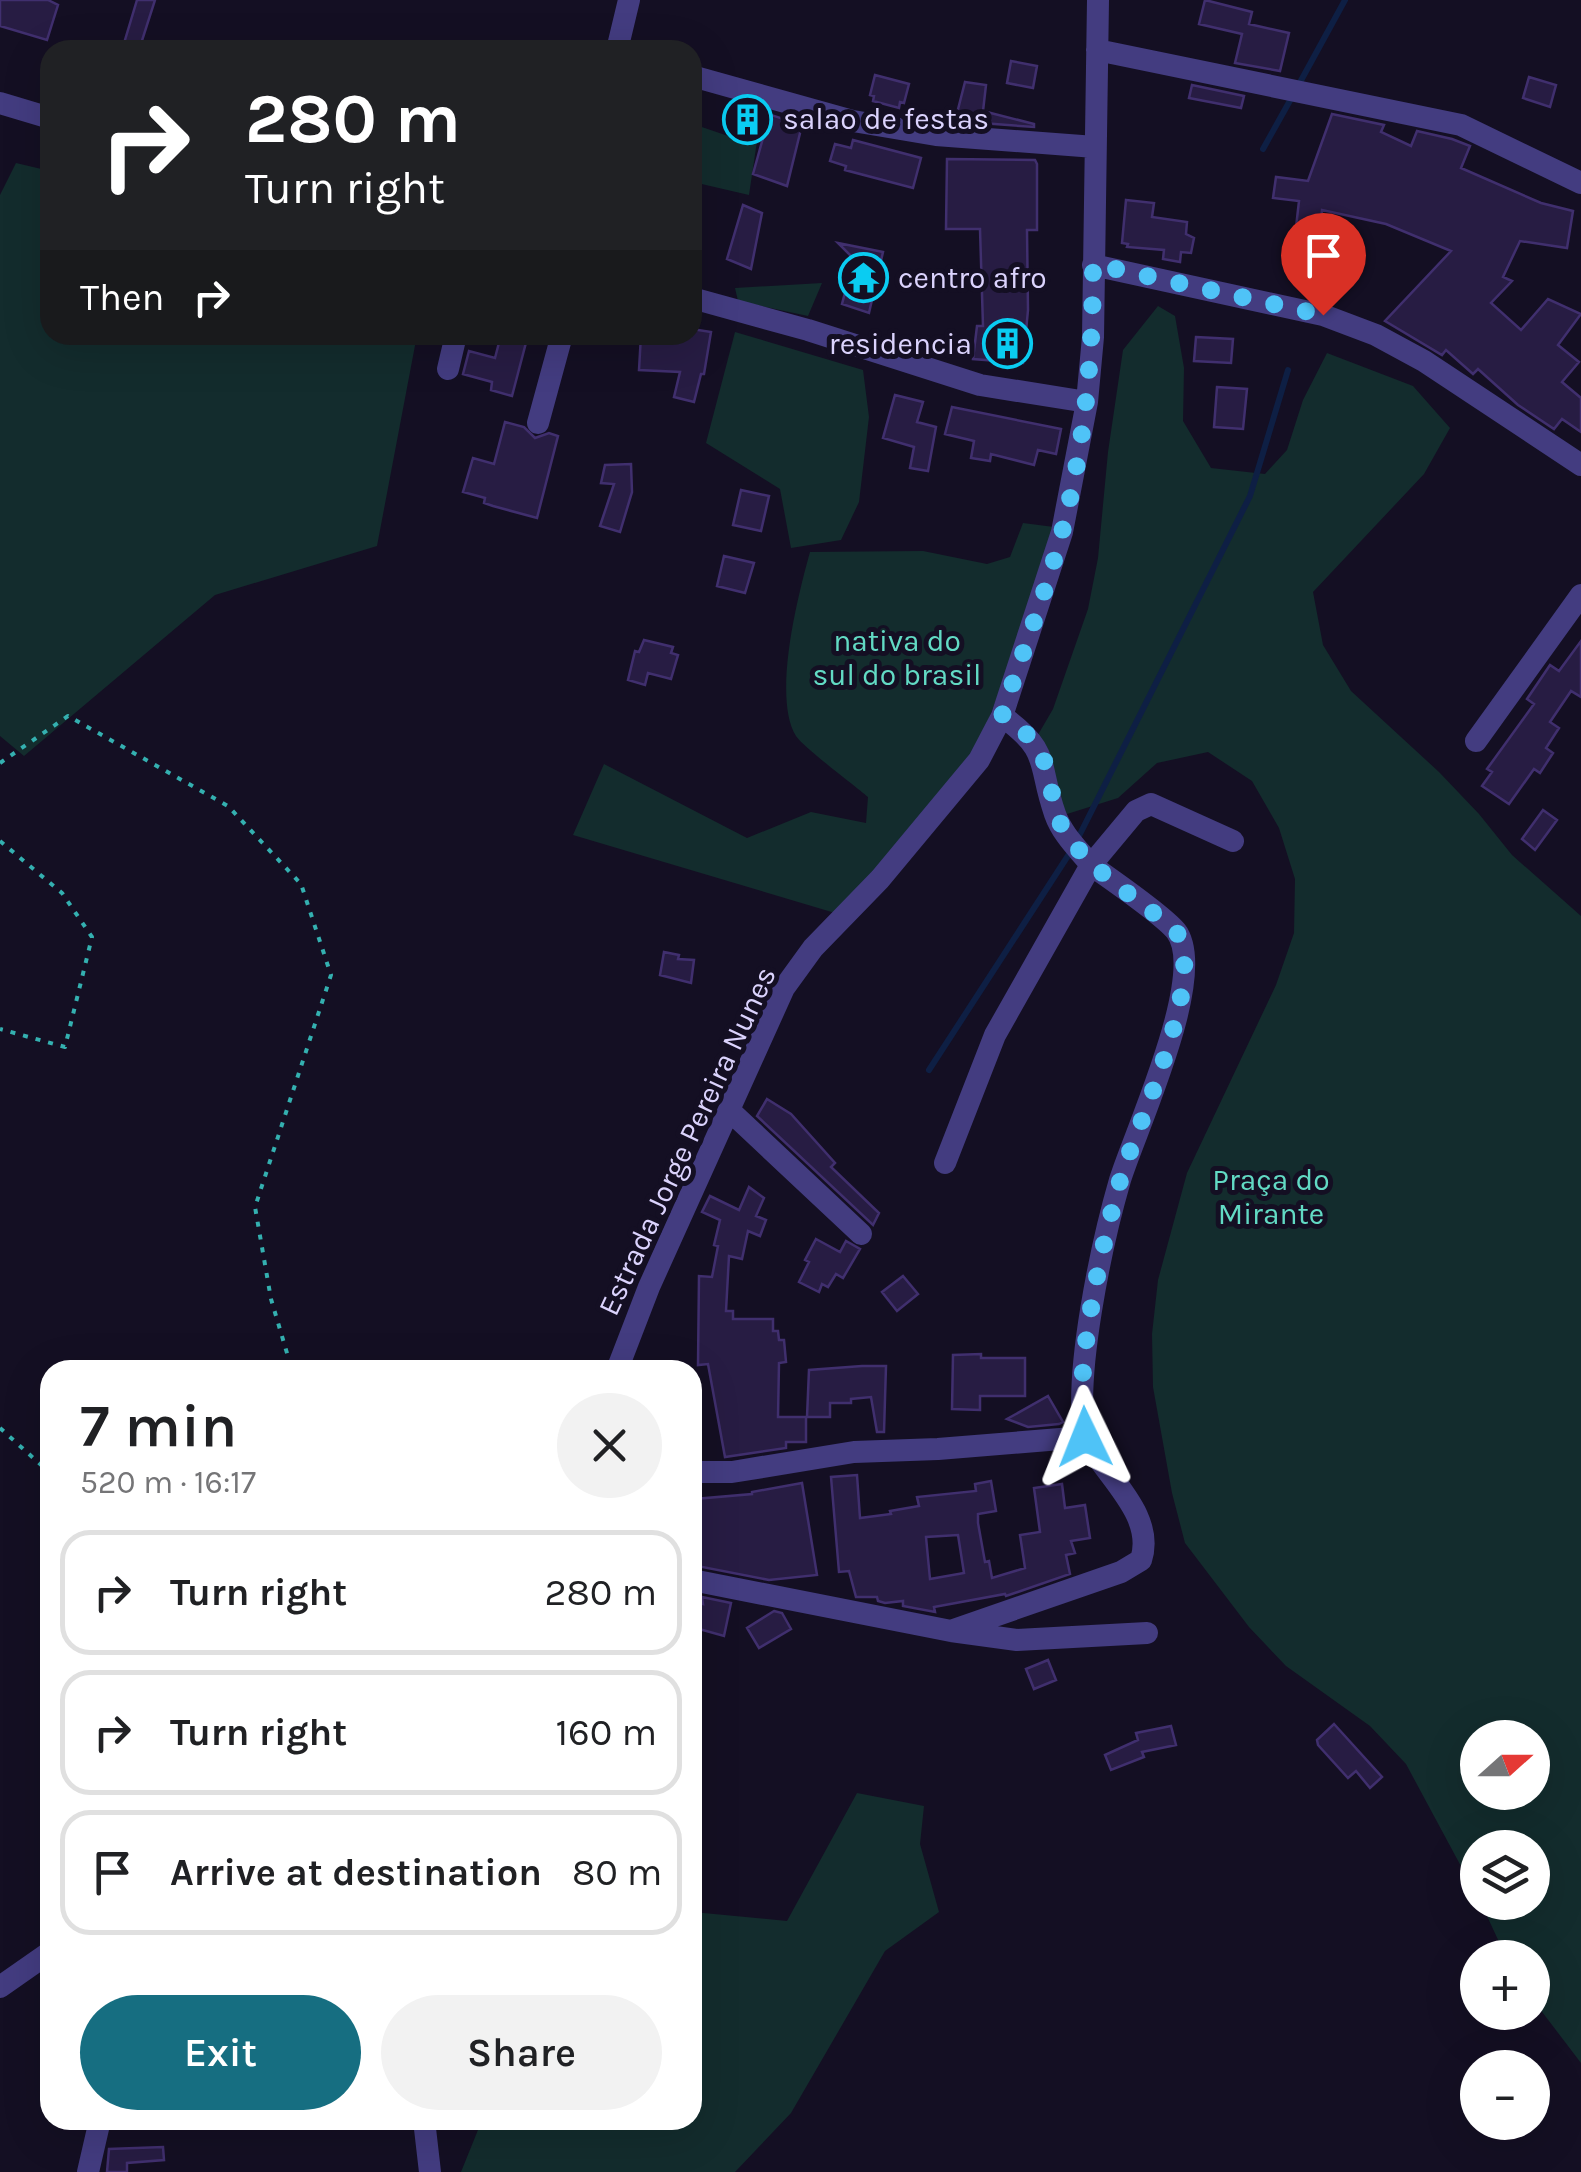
<!DOCTYPE html>
<meta charset="utf-8">
<style>
body{margin:0;font-family:Karla,sans-serif;background:#f2f2f2;color:#202124;height:100vh;display:flex;flex-direction:column;font-size:38px;white-space:nowrap}
*{box-sizing:border-box;margin:0}
p{font-size:32px;color:#757577}
.icon{flex:none;width:55px;height:55px;fill:none;stroke:currentColor;stroke-width:2;stroke-linecap:round;stroke-linejoin:round}
.map{position:relative;flex:1;overflow:hidden}
.sheet{position:absolute;left:40px;top:1360px;width:662px;height:770px;display:flex;flex-direction:column;background:#fff;border-radius:30px;box-shadow:0 10px 40px #0002}
.sheet>*{flex:none}
.top-card{position:absolute;left:40px;top:40px;width:662px;height:305px;border-radius:30px;box-shadow:0 10px 40px #0002;background:#202124;color:#fff;overflow:hidden}
.needle{width:65px;rotate:69deg}
.tools{position:absolute;left:1460px;top:1720px;display:grid;gap:20px}
.tools a{display:grid;place-items:center;width:90px;height:90px;border-radius:50%;background:#fff;box-shadow:0 10px 40px #0002;font-size:50px}
.pin{position:absolute;display:grid;place-items:center;width:85px;height:85px;color:#fff;margin:-102px -42px;border-radius:50% 50% 50% 0;rotate:-45deg;box-shadow:0 0 10px #0007}
.pin .icon{rotate:45deg}
.me{position:absolute;width:110px;margin:-55px;rotate:358deg;stroke-linejoin:round;filter:drop-shadow(0 0 8px #0008)}
.turn{display:flex;align-items:center;gap:35px;height:210px;padding:0 40px;font-size:45px}
.turn .icon{width:130px;height:130px;stroke-width:2.5}
.turn b{display:block;font-size:70px;line-height:85px}
.then{display:flex;align-items:center;height:95px;padding:0 40px;background:#0003;gap:20px;font-size:38px}
.round{display:grid;place-items:center;flex:none;width:105px;height:105px;border-radius:52px;background:#f2f2f2}
.headline{display:flex;align-items:center;justify-content:space-between;height:170px;padding:0 40px}
h1{font-size:60px;font-weight:600;line-height:75px}
.cta{display:flex;gap:20px;margin-top:auto;padding:20px 40px}
.cta a{flex:1;height:115px;border-radius:60px;background:#166e81;color:#fff;font-size:40px;font-weight:600;line-height:115px;text-align:center}
.cta a+a{background:#f2f2f2;color:#202124}
ul{padding:0;list-style:none}
li{display:flex;align-items:center;gap:30px;height:125px;margin:0 20px 15px;padding:0 20px;border:5px solid #e0e0e0;border-radius:30px}
li div{flex:1}
li b{display:block;font-size:38px}
li em{font-style:normal}
.map>svg:first-child{display:block}
.green{fill:#132c2d;fill-rule:evenodd}
.lines{fill:none;stroke-linecap:round;stroke-linejoin:round}
.stream{stroke:#0e1f44;stroke-width:6}
.building{fill:#271c43;stroke:#402f6e;stroke-width:2.5;fill-rule:evenodd}
.path{stroke:#34b0b0;stroke-width:4;stroke-dasharray:5 8;stroke-linecap:butt}
.minor{stroke:#433c80;stroke-width:22}
.route{stroke:#4fc3f7;stroke-width:18;stroke-dasharray:0 32.4}
.labels{text-anchor:middle;stroke-width:10;stroke-linejoin:round;paint-order:stroke}
.poi-label{font-size:30px;fill:#dbd3fd;stroke:#140f23;text-anchor:start}
.park-label{font-size:30px;fill:#62dac4;stroke:#140f23}
.street-label{font-size:30px;fill:#dbd3fd;stroke:#140f23}
</style>
<div class="map">
<svg width="1581" height="2172" viewBox="0 0 1581 2172">
<rect width="100%" height="100%" fill="#140f23"/>
<path class="green" d="M 693,124 L 734,138 L 757,141 L 749,195 L 693,182 Z
M 16,163 L 50,171 L 50,335 L 417,335 L 377,546 L 215,595 L 24,756 L 0,736 L 0,195 Z
M 822,283 L 808,316 L 738,301 L 735,288 Z
M 1158,306 L 1175,316 L 1184,368 L 1183,421 L 1211,468 L 1265,474 L 1287,450 L 1303,400 L 1327,353 L 1413,386 L 1450,428 L 1424,474 L 1313,592 L 1323,645 L 1351,691 L 1439,772 L 1479,814 L 1512,855 L 1581,916 L 1581,2063 L 1533,2000 L 1532,1958 L 1506,1957 L 1481,1903 L 1532,1902 L 1532,1848 L 1478,1848 L 1477,1896 L 1406,1764 L 1370,1726 L 1286,1666 L 1249,1627 L 1185,1543 L 1172,1493 L 1153,1387 L 1152,1334 L 1158,1280 L 1187,1173 L 1276,985 L 1294,933 L 1295,879 L 1279,828 L 1252,781 L 1208,752 L 1157,763 L 1118,798 L 1067,814 L 1032,745 L 1053,709 L 1088,609 L 1098,558 L 1108,452 L 1123,350 ZM 1478,1738 L 1532,1738 L 1532,1792 L 1478,1792 Z
M 735,332 L 863,370 L 869,417 L 859,502 L 841,540 L 791,548 L 780,489 L 706,443 Z
M 1023,523 L 1054,527 L 1010,663 L 982,737 L 945,800 L 835,913 L 573,835 L 604,764 L 747,838 L 811,812 L 866,823 L 868,797 C 854,785 804,748 796,736 C 772,697 798,595 810,552 L 923,551 L 987,564 L 1010,557 Z
M 857,1793 L 924,1806 L 920,1844 L 939,1912 L 885,1951 L 791,2113 L 735,2172 L 461,2172 L 482,2120 L 692,2120 L 693,1912 L 787,1921 Z"/>
<g class="lines">
<path class="stream" d="M 1298,86 L 1345,0
M 1263,149 L 1292,97
M 929,1070 L 1073,848 L 1250,496 L 1288,370"/>
</g>
<path class="building" d="M 0,0 L 48,0 L 58,5 L 47,40 L 0,26 Z
M 137,0 L 155,0 L 139,50 L 122,50 Z
M 1205,0 L 1252,12 L 1249,24 L 1289,33 L 1280,71 L 1235,63 L 1242,34 L 1199,24 Z
M 1011,61 L 1037,66 L 1033,88 L 1007,83 Z
M 875,75 L 909,84 L 904,103 L 900,102 L 899,108 L 873,101 L 874,96 L 870,95 Z
M 1529,77 L 1556,85 L 1550,107 L 1523,98 Z
M 965,82 L 986,85 L 983,111 L 1034,124 L 1034,127 L 955,121 Z
M 1192,85 L 1244,96 L 1241,108 L 1189,98 Z
M 734,103 L 802,125 L 787,186 L 753,174 L 763,138 L 734,138 Z
M 1332,114 L 1384,125 L 1381,132 L 1411,146 L 1417,131 L 1452,139 L 1470,146 L 1461,168 L 1541,203 L 1573,211 L 1567,248 L 1520,241 L 1503,277 L 1512,281 L 1491,303 L 1521,330 L 1548,299 L 1581,314 L 1558,345 L 1579,362 L 1562,382 L 1581,398 L 1581,432 L 1562,419 L 1554,429 L 1518,405 L 1478,369 L 1473,374 L 1446,350 L 1442,355 L 1385,321 L 1451,251 L 1386,224 L 1322,210 L 1318,247 L 1294,245 L 1299,201 L 1273,198 L 1276,177 L 1308,181 Z
M 853,140 L 921,158 L 913,188 L 845,170 L 846,166 L 830,161 L 835,144 L 851,148 Z
M 947,159 L 1035,160 L 1037,164 L 1037,230 L 1027,230 L 1028,310 L 1023,363 L 973,359 L 977,326 L 983,326 L 980,229 L 946,229 Z
M 1126,200 L 1154,203 L 1152,217 L 1187,222 L 1186,234 L 1194,238 L 1191,253 L 1181,252 L 1180,262 L 1163,259 L 1164,250 L 1127,247 L 1128,244 L 1122,243 Z
M 743,205 L 762,213 L 751,269 L 727,259 Z
M 838,243 L 883,252 L 869,313 L 842,304 L 854,259 Z
M 692,329 L 711,332 L 704,374 L 701,374 L 694,402 L 674,397 L 680,372 L 639,370 L 641,335 L 692,335 Z
M 501,335 L 528,335 L 512,396 L 491,390 L 492,382 L 463,374 L 469,351 L 495,358 Z
M 1196,337 L 1233,339 L 1231,363 L 1194,361 Z
M 1217,387 L 1247,389 L 1243,429 L 1214,427 Z
M 895,395 L 923,402 L 917,422 L 936,427 L 928,471 L 910,468 L 914,447 L 883,438 Z
M 952,407 L 1061,429 L 1056,454 L 1038,450 L 1034,465 L 991,454 L 990,461 L 971,458 L 974,441 L 945,434 Z
M 505,422 L 524,427 L 535,438 L 549,433 L 558,436 L 537,518 L 493,506 L 484,503 L 485,498 L 463,492 L 473,458 L 494,464 Z
M 631,464 L 632,492 L 620,532 L 600,526 L 614,484 L 601,483 L 605,465 Z
M 741,490 L 769,496 L 761,531 L 733,525 Z
M 724,556 L 754,563 L 745,593 L 717,586 Z
M 644,640 L 673,647 L 671,653 L 678,655 L 671,679 L 648,673 L 645,685 L 628,680 L 635,651 L 639,652 Z
M 1581,641 L 1581,697 L 1571,691 L 1550,722 L 1559,728 L 1546,748 L 1553,753 L 1540,773 L 1534,769 L 1509,804 L 1482,786 L 1492,772 L 1487,769 L 1534,704 L 1527,699 L 1550,665 L 1559,671 Z
M 1543,810 L 1557,820 L 1535,850 L 1522,839 Z
M 664,952 L 679,955 L 678,959 L 694,960 L 691,983 L 660,975 Z
M 767,1099 L 791,1114 L 835,1163 L 831,1167 L 879,1213 L 873,1225 L 757,1116 Z
M 749,1187 L 764,1198 L 756,1216 L 766,1220 L 760,1236 L 748,1231 L 742,1259 L 729,1256 L 726,1311 L 733,1311 L 733,1319 L 773,1319 L 773,1331 L 778,1331 L 779,1340 L 784,1340 L 786,1362 L 779,1363 L 778,1417 L 806,1417 L 806,1442 L 786,1442 L 786,1448 L 725,1457 L 708,1364 L 698,1365 L 699,1276 L 712,1277 L 718,1246 L 714,1245 L 720,1220 L 702,1212 L 710,1196 L 739,1210 Z
M 816,1239 L 840,1252 L 846,1241 L 860,1249 L 843,1278 L 836,1274 L 828,1287 L 822,1284 L 819,1292 L 799,1282 L 809,1262 L 805,1260 Z
M 903,1276 L 918,1294 L 897,1311 L 882,1292 Z
M 981,1354 L 981,1358 L 1025,1358 L 1025,1396 L 980,1396 L 980,1410 L 952,1409 L 953,1355 Z
M 862,1366 L 886,1366 L 884,1432 L 877,1432 L 871,1397 L 851,1399 L 851,1403 L 830,1403 L 830,1417 L 807,1417 L 809,1370 Z
M 1048,1396 L 1063,1422 L 1059,1424 L 1028,1427 L 1007,1419 Z
M 857,1475 L 860,1518 L 891,1514 L 890,1511 L 919,1506 L 917,1497 L 976,1491 L 975,1484 L 991,1481 L 996,1511 L 978,1514 L 978,1523 L 985,1562 L 989,1561 L 992,1578 L 1025,1568 L 1020,1535 L 1040,1532 L 1034,1488 L 1062,1484 L 1065,1508 L 1085,1505 L 1090,1538 L 1071,1541 L 1075,1553 L 1066,1555 L 1070,1574 L 1006,1596 L 1005,1594 L 934,1607 L 935,1612 L 903,1606 L 903,1601 L 885,1603 L 878,1601 L 877,1597 L 856,1597 L 849,1571 L 839,1572 L 831,1477 ZM 958,1535 L 964,1573 L 930,1579 L 926,1537 Z
M 802,1483 L 817,1575 L 769,1580 L 697,1566 L 692,1535 L 692,1525 L 699,1523 L 695,1499 L 752,1494 L 752,1492 Z
M 702,1597 L 731,1603 L 724,1636 L 692,1627 L 692,1601 L 703,1604 Z
M 774,1611 L 782,1613 L 791,1629 L 759,1648 L 747,1628 Z
M 1048,1660 L 1056,1680 L 1034,1689 L 1026,1669 Z
M 1334,1724 L 1382,1777 L 1370,1788 L 1356,1771 L 1348,1778 L 1318,1745 L 1317,1740 Z
M 1171,1726 L 1176,1745 L 1142,1752 L 1144,1757 L 1111,1770 L 1105,1755 L 1138,1740 L 1136,1733 Z
M 163,2147 L 164,2160 L 127,2163 L 127,2172 L 107,2172 L 109,2149 Z"/>
<g class="lines">
<path class="path" d="M 0,763 L 68,716 L 228,806 L 301,884 L 331,975 L 255,1207 L 271,1299 L 292,1370
M 0,841 L 62,893 L 92,937 L 65,1047 L 0,1029
M 0,1428 L 50,1473"/>
<path class="minor" d="M 617,50 L 629,0
M 1097,50 L 1461,125 L 1581,183
M 692,76 L 853,121 L 936,135 L 1095,147
M 0,103 L 50,118
M 1093,265 L 1323,315 L 1376,335 L 1424,361 L 1581,465
M 692,298 L 808,330 L 980,385 L 1087,402
M 448,369 L 456,335
M 538,423 L 562,335
M 1476,741 L 1581,595
M 730,1111 L 861,1234
M 945,1163 L 995,1035 L 1091,865 C 1078,849 1062,834 1055,814 C 1037,763 1052,752 1002,716
M 617,1370 L 649,1287 L 784,988 L 813,948 L 880,879 L 979,760 L 1002,716 L 1062,532 L 1087,402 L 1093,337 L 1098,0
M 1085,1437 C 1073,1376 1102,1242 1120,1180 C 1135,1131 1209,974 1176,931 C 1162,914 1112,880 1091,865 L 1136,811 L 1151,804 L 1233,841
M 692,1472 L 732,1472 L 854,1452 L 938,1449 L 1085,1437 C 1104,1476 1156,1514 1141,1560 L 1121,1572 L 951,1631
M 692,1580 L 951,1631 L 1017,1640 L 1147,1633
M 0,1987 L 50,1952
M 424,2120 L 430,2172
M 88,2172 L 100,2120"/>
</g>
<g class="lines">
<path class="route" d="M 1085,1437 C 1072,1374 1102,1245 1120,1181 C 1135,1128 1207,981 1177,933 C 1172,924 1157,916 1148,909 C 1120,887 1091,867 1069,838 C 1048,810 1055,773 1036,745 C 1028,733 1014,724 1002,716 C 1021,655 1046,594 1062,532 C 1085,445 1093,355 1093,264 L 1323,315"/>
</g>
<defs>
<symbol id="building-ring" viewBox="-11 -11 22 22"><circle r="9.5" fill="#140f23" stroke="#0accf2" stroke-width="1.5"/><path d="M-4-6H4V6H1V3H-1V6H-4ZM-2.5-4.3h1.7v1.8h-1.7ZM.8-4.3h1.7v1.8H.8ZM-2.5-1h1.7V.8h-1.7ZM.8-1h1.7V.8H.8Z" fill="#0accf2"/></symbol>
<symbol id="temple-ring" viewBox="-11 -11 22 22"><circle r="9.5" fill="#140f23" stroke="#0accf2" stroke-width="1.5"/><path d="M0-6L5-2H3V0L6.5 2.5H4V6H1.5V3h-3V6H-4V2.5H-6.5L-3 0V-2H-5Z" fill="#0accf2"/></symbol>
</defs>
<g fill-rule="evenodd">
<use href="#building-ring" x="720" y="92" width="55" height="55"/>
<use href="#temple-ring" x="836" y="250" width="55" height="55"/>
<use href="#building-ring" x="980" y="316" width="55" height="55"/>
</g>
<g class="labels">
<g class="poi-label">
<text x="783" y="129">salao de festas</text>
<text x="898" y="288">centro afro</text>
<text x="972" y="354" text-anchor="end">residencia</text>
</g>
<g class="park-label">
<text x="897" y="651">nativa do<tspan x="897" dy="34">sul do brasil</tspan></text>
<text x="1271" y="1190">Praça do<tspan x="1271" dy="34">Mirante</tspan></text>
</g>
<g class="street-label">
<text transform="translate(687 1141) rotate(-65)" y="10">Estrada Jorge Pereira Nunes</text>
</g>
</g>
</svg>
<div class="tools">
<a><svg class="needle" viewBox="-14 -14 28 28"><path d="M0-13l5 13h-10z" fill="#e53935"/><path d="M0 13l5-13h-10z" fill="#757577"/></svg></a>
<a><svg class="icon" aria-label="layers" viewBox="0 0 24 24"><path d="M12 4l9 5-9 5-9-5zM3 14l9 5 9-5"/></svg></a>
<a>+</a>
<a>−</a>
</div>
<div class="pin" style="left:1323px;top:315px;background:#d93025"><svg class="icon" aria-label="arrive" viewBox="0 0 24 24"><path d="M6 21V4h12l-3 4 3 4H6"/></svg></div>
<svg class="me" style="left:1085px;top:1437px" viewBox="-20 -20 40 40"><path d="M0-17L14 15 0 8-14 15z" fill="#4fc3f7" stroke="#fff" stroke-width="4"/></svg>
<div class="top-card">
<div class="turn"><svg class="icon" aria-label="right" viewBox="0 0 24 24"><path d="M7 20v-9h11M14 6l5 5-5 5"/></svg><div><b>280 m</b>Turn right</div></div>
<div class="then">Then<svg class="icon" aria-label="right" viewBox="0 0 24 24"><path d="M7 20v-9h11M14 6l5 5-5 5"/></svg></div>
</div>
<section class="sheet">
<div class="headline"><div><h1>7 min</h1><p>520 m · 16:17</p></div><a class="round"><svg class="icon" aria-label="close" viewBox="0 0 24 24"><path d="M6 6l12 12M18 6L6 18"/></svg></a></div>
<ul>
<li><svg class="icon" aria-label="right" viewBox="0 0 24 24"><path d="M7 20v-9h11M14 6l5 5-5 5"/></svg><div><b>Turn right</b></div><em>280 m</em></li>
<li><svg class="icon" aria-label="right" viewBox="0 0 24 24"><path d="M7 20v-9h11M14 6l5 5-5 5"/></svg><div><b>Turn right</b></div><em>160 m</em></li>
<li><svg class="icon" aria-label="arrive" viewBox="0 0 24 24"><path d="M6 21V4h12l-3 4 3 4H6"/></svg><div><b>Arrive at destination</b></div><em>80 m</em></li>
</ul>
<div class="cta"><a>Exit</a><a>Share</a></div>
</section>
</div>
